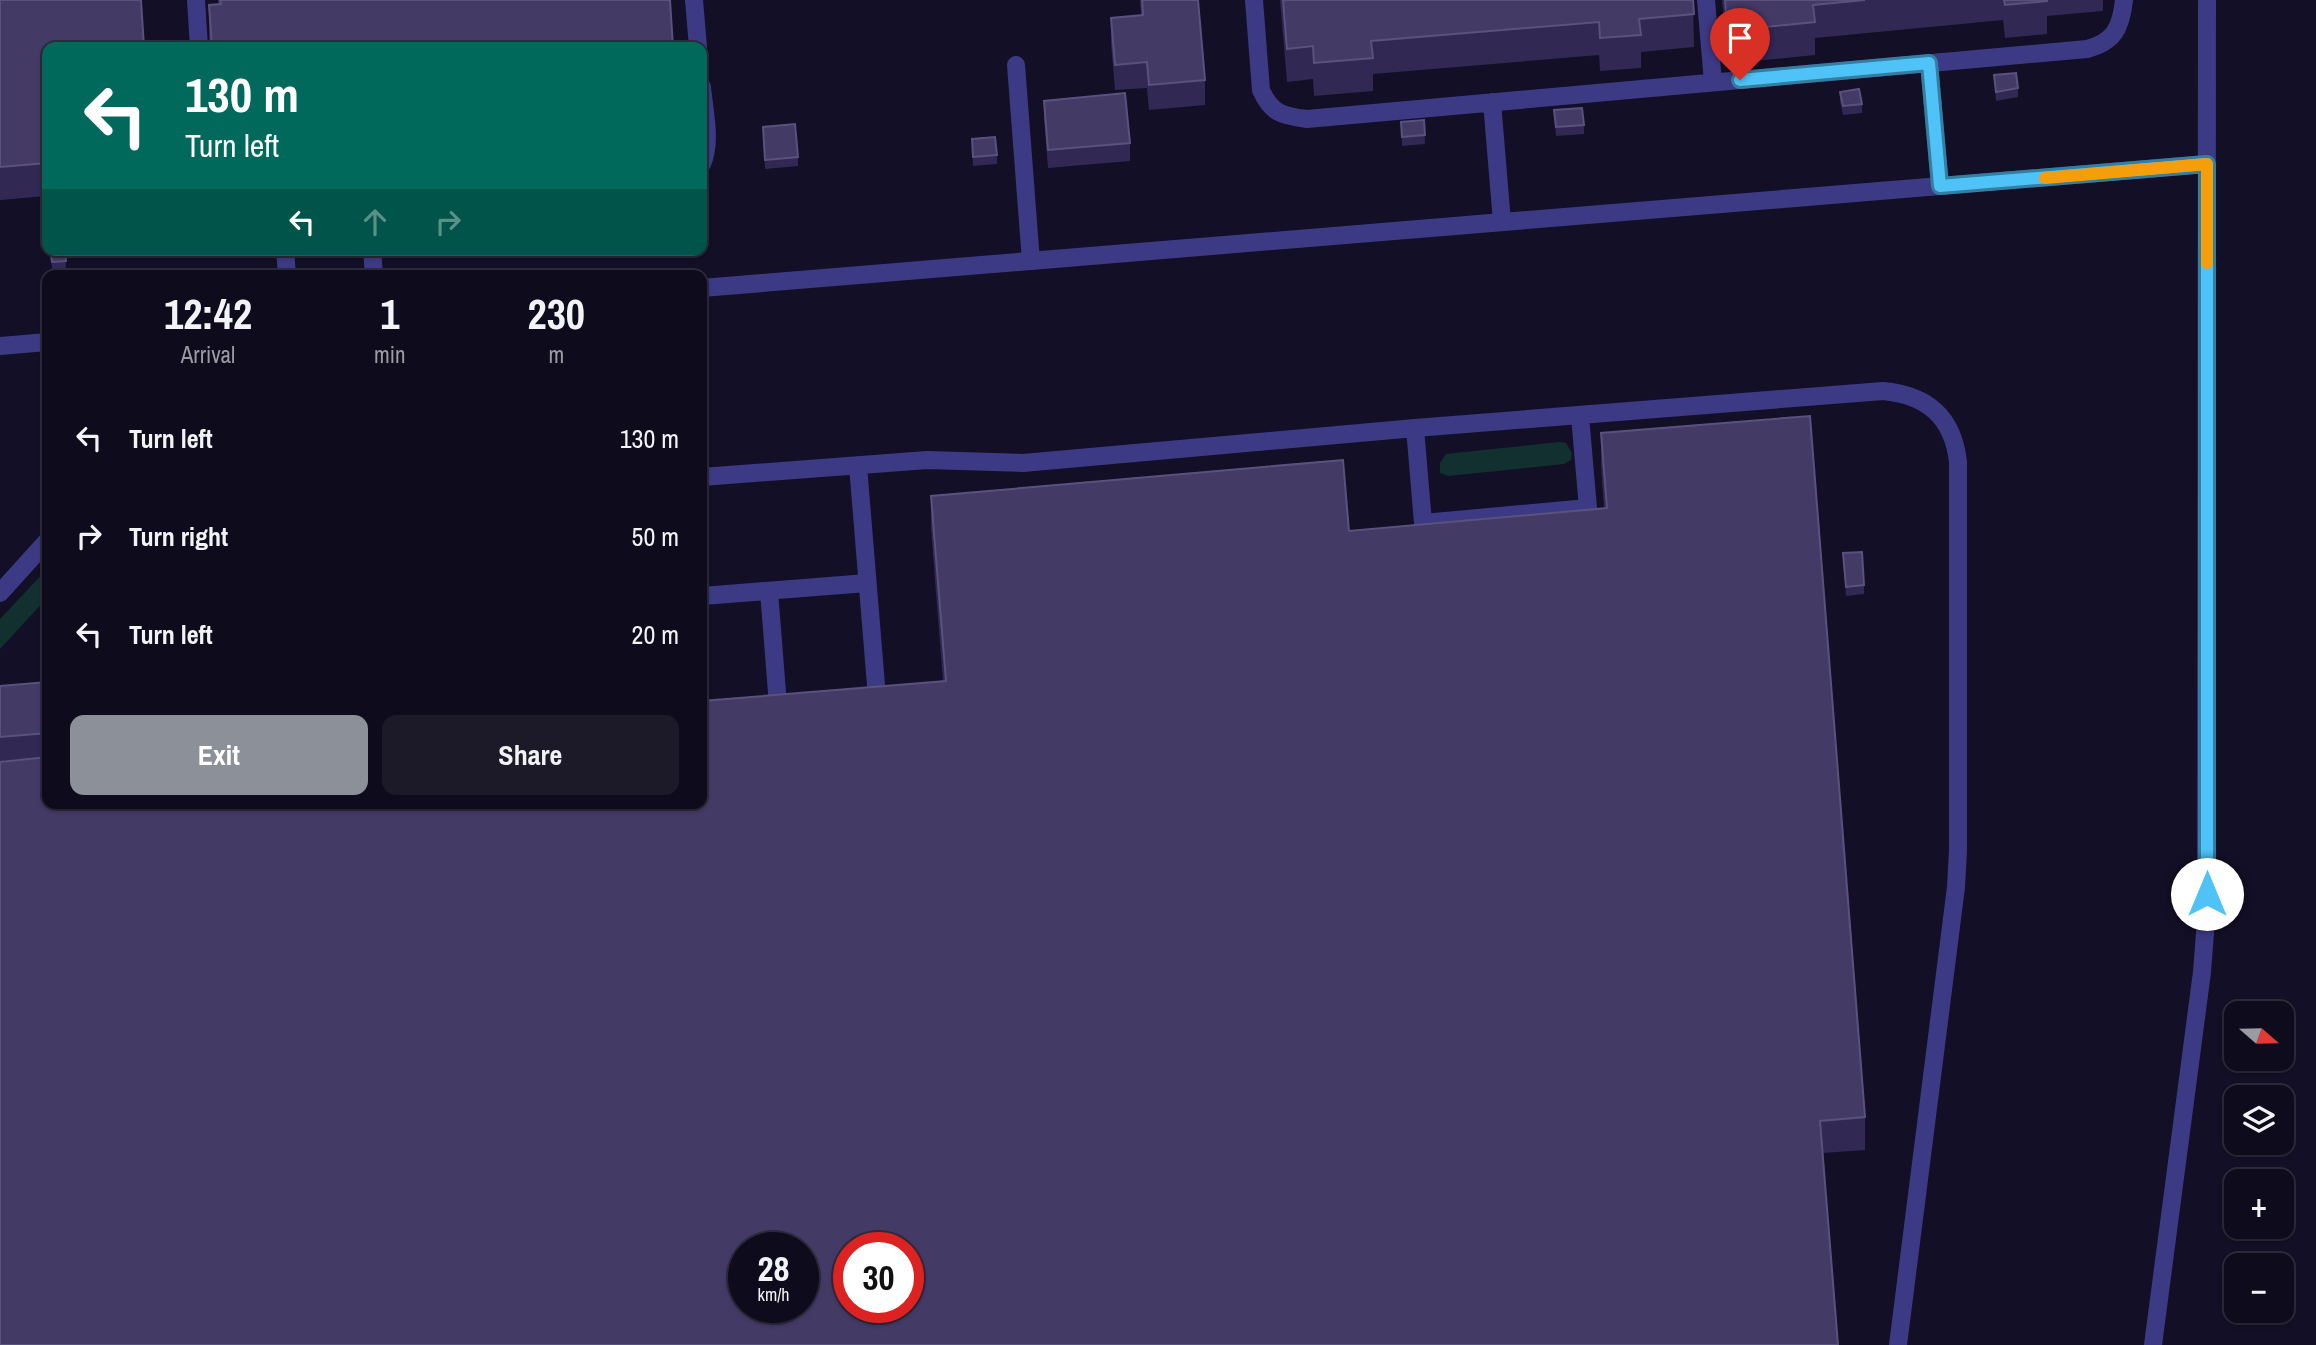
<!DOCTYPE html>
<meta charset="utf-8">
<style>
body{margin:0;font-family:"Archivo Narrow",sans-serif;background:#1c1929;color:#f1f3f6;height:100vh;display:flex;flex-direction:column;font-size:26px;white-space:nowrap}
*{box-sizing:border-box;margin:0}
p{font-size:23px;color:#9b9ba3}
.icon{flex:none;width:38px;height:38px;fill:none;stroke:currentColor;stroke-width:2;stroke-linecap:round;stroke-linejoin:round}
.map{position:relative;flex:1;overflow:hidden}
.panel{position:absolute;left:42px;top:270px;width:665px;height:539px;display:flex;flex-direction:column;background:#0e0b1c;border-radius:14px;box-shadow:0 2px 5px #0004,0 0 0 2px #2e2b3b}
.panel>*{flex:none}
.banner{position:absolute;left:42px;top:42px;width:665px;height:214px;border-radius:14px;box-shadow:0 2px 5px #0004,0 0 0 2px #2e2b3b;background:#00695c;color:#fff;overflow:hidden}
.needle{width:46px;rotate:110deg}
.fabs{position:absolute;left:2224px;top:1001px;display:grid;gap:14px}
.fabs a{display:grid;place-items:center;width:70px;height:70px;border-radius:14px;background:#0e0b1c;box-shadow:0 2px 5px #0004,0 0 0 2px #2e2b3b;font-size:35px}
.speed{position:absolute;left:728px;top:1232px;display:flex;gap:14px;font-size:35px;font-weight:700;text-align:center}
.speed>*{display:grid;place-content:center;width:91px;height:91px;border-radius:50%;background:#0e0b1c;box-shadow:0 2px 5px #0004,0 0 0 2px #2e2b3b;line-height:1}
.speed small{font-size:18px;font-weight:400}
.speed .limit{border:10px solid #d22;background:#fff;color:#111}
.pin{position:absolute;display:grid;place-items:center;width:60px;height:60px;color:#fff;margin:-72px -30px;border-radius:50% 50% 50% 0;rotate:-45deg;box-shadow:0 0 7px #0007}
.pin .icon{rotate:45deg}
.me{position:absolute;width:77px;margin:-38px;rotate:0deg;stroke-linejoin:round;filter:drop-shadow(0 0 5px #0008)}
.turn{display:flex;align-items:center;gap:24px;height:147px;padding:0 28px;font-size:32px}
.turn .icon{width:91px;height:91px;stroke-width:2.5}
.turn b{display:block;font-size:49px;line-height:60px}
.lanes{display:flex;align-items:center;height:66px;padding:0 28px;background:#0003;justify-content:center;gap:35px;direction:ltr}
.lanes .off{opacity:.35}
.eta{display:flex;justify-content:space-evenly;align-items:center;height:119px;text-align:center}
.eta b{font-size:42px;font-weight:700;line-height:49px}
.primary-button{display:flex;gap:14px;margin-top:auto;padding:14px 28px}
.primary-button a{flex:1;height:80px;border-radius:14px;background:#8c9099;color:#fff;font-size:28px;font-weight:700;line-height:80px;text-align:center}
.primary-button a+a{background:#1c1929;color:#f1f3f6}
ul{padding:0;list-style:none}
li{display:flex;align-items:center;gap:21px;height:98px;padding:0 28px}
li div{flex:1}
li b{display:block;font-size:26px}
li em{font-style:normal}
.map>svg:first-child{display:block}
.green{fill:#12302f}
.lines{fill:none;stroke-linecap:round;stroke-linejoin:round}
.lane{stroke:#3d3a85;stroke-width:18}
.street{stroke:#3d3a85;stroke-width:18}
.wall{fill:#312854}
.building{fill:#433a66;stroke:#5a527e;stroke-width:2;fill-rule:evenodd}
.route-casing{stroke:#337fa1;stroke-width:18}
.route{stroke:#4fc3f7;stroke-width:12}
.slow{stroke:#f59e0b;stroke-width:12}
</style>
<div class="map">
<svg width="2316" height="1345" viewBox="0 0 2316 1345">
<rect width="100%" height="100%" fill="#130f26"/>
<path class="green" d="M 1559,442 L 1566,443 L 1572,453 L 1571,460 L 1564,464 L 1448,476 L 1440,473 L 1440,463 L 1446,454 Z
M 47,569 L 47,598 L 0,649 L 0,619 Z"/>
<g class="lines">
<path class="lane" d="M 196,0 L 199,47
M 694,0 L 698,47
M 1254,0 L 1261,90 C 1271,113 1282,116 1307,119 L 2087,49 C 2114,42 2121,28 2124,0
M 1706,0 L 1713,82
M 1929,63 L 1940,186
M 1016,65 L 1031,261
M 702,87 C 704,111 712,141 702,164
M 1492,102 L 1502,222
M 285,250 L 287,275
M 372,250 L 374,275
M 1415,428 L 1423,523 L 1588,508 L 1580,416
M 858,466 L 877,697 L 864,698
M 702,477 L 927,460 L 1023,463 L 1415,428 L 1883,391 C 1927,395 1953,417 1958,462 L 1958,850 L 1956,887 L 1898,1345
M 769,591 L 778,705
M 0,593 L 47,541
M 702,596 L 867,583"/>
<path class="street" d="M 702,288 L 2207,164
M 0,346 L 47,342
M 2153,1345 L 2202,972 L 2206,920 L 2207,0"/>
</g>
<path class="wall" d="M 0,0 L 47,47 L 47,196 L 0,200 Z
M 218,0 L 670,0 L 673,47 L 209,47 L 209,5 L 218,4 Z
M 1140,0 L 1198,0 L 1205,80 L 1205,105 L 1149,110 L 1147,88 L 1115,90 L 1111,44 L 1111,18 L 1141,15 Z
M 1280,0 L 1693,0 L 1694,47 L 1641,52 L 1641,68 L 1600,71 L 1599,55 L 1373,74 L 1373,91 L 1314,96 L 1313,79 L 1287,82 Z
M 1722,0 L 2103,0 L 2103,11 L 2047,16 L 2047,34 L 2005,38 L 2003,20 L 1815,38 L 1815,55 L 1754,61 L 1752,44 L 1726,46 Z
M 1994,75 L 2018,88 L 2018,97 L 1996,101 Z
M 1840,92 L 1862,104 L 1862,113 L 1843,115 L 1840,101 Z
M 1044,101 L 1130,143 L 1130,161 L 1048,168 L 1044,118 Z
M 1554,110 L 1584,125 L 1584,134 L 1556,136 Z
M 1424,120 L 1425,144 L 1402,146 L 1401,122 Z
M 763,127 L 798,157 L 798,166 L 765,169 Z
M 972,139 L 997,155 L 997,164 L 973,166 Z
M 194,250 L 239,250 L 239,251 L 194,254 Z
M 65,253 L 66,270 L 52,271 L 51,255 Z
M 1601,433 L 1865,1117 L 1865,1150 L 1823,1153 L 0,1345 L 0,686 L 47,682 L 47,803 L 943,681 L 931,529 L 931,496 L 1349,531 L 1604,509 L 1601,466 Z
M 1843,553 L 1864,585 L 1864,594 L 1846,596 Z"/>
<path class="building" d="M 0,0 L 141,0 L 144,47 L 47,47 L 47,163 L 0,167 Z
M 220,0 L 670,0 L 673,47 L 212,47 L 209,5 L 221,4 Z
M 1142,0 L 1198,0 L 1205,80 L 1149,85 L 1147,62 L 1115,65 L 1111,18 L 1143,15 Z
M 1283,0 L 1693,0 L 1694,14 L 1639,19 L 1641,35 L 1600,38 L 1599,22 L 1371,41 L 1373,58 L 1314,63 L 1313,46 L 1287,49 Z
M 1725,0 L 1865,0 L 1813,5 L 1815,22 L 1754,28 L 1752,11 L 1726,13 Z
M 2004,0 L 2047,0 L 2047,1 L 2005,5 Z
M 2016,73 L 2018,88 L 1996,92 L 1994,75 Z
M 1859,89 L 1862,104 L 1843,106 L 1840,92 Z
M 1125,93 L 1130,143 L 1048,150 L 1044,101 Z
M 1582,108 L 1584,125 L 1556,127 L 1554,110 Z
M 1424,120 L 1425,135 L 1402,137 L 1401,122 Z
M 795,124 L 798,157 L 765,160 L 763,127 Z
M 995,137 L 997,155 L 973,157 L 972,139 Z
M 65,253 L 66,261 L 52,262 L 51,255 Z
M 1810,416 L 1865,1117 L 1820,1121 L 1838,1345 L 0,1345 L 0,762 L 47,757 L 47,803 L 702,803 L 702,701 L 946,681 L 931,496 L 1343,460 L 1349,531 L 1607,508 L 1601,433 ZM 744,1248 L 803,1248 L 803,1307 L 744,1307 ZM 849,1248 L 908,1248 L 908,1307 L 849,1307 Z
M 1862,552 L 1864,585 L 1846,587 L 1843,553 Z
M 47,682 L 47,733 L 0,737 L 0,686 Z"/>
<g class="lines">
<defs>
<path id="route" d="M 1740,80 L 1929,63 L 1940,186 L 2207,164 L 2207,894"/>
</defs>
<use href="#route" class="route-casing"/>
<use href="#route" class="route"/>
<path class="slow" d="M 2045,178 L 2207,164 L 2207,263"/>
</g>
</svg>
<div class="fabs">
<a><svg class="needle" viewBox="-14 -14 28 28"><path d="M0-13l5 13h-10z" fill="#e53935"/><path d="M0 13l5-13h-10z" fill="#9b9ba3"/></svg></a>
<a><svg class="icon" aria-label="layers" viewBox="0 0 24 24"><path d="M12 4l9 5-9 5-9-5zM3 14l9 5 9-5"/></svg></a>
<a>+</a>
<a>−</a>
</div>
<div class="speed"><div>28<small>km/h</small></div><div class="limit">30</div></div>
<div class="pin" style="left:1740px;top:80px;background:#d93025"><svg class="icon" aria-label="arrive" viewBox="0 0 24 24"><path d="M6 21V4h12l-3 4 3 4H6"/></svg></div>
<svg class="me" style="left:2207px;top:894px" viewBox="-20 -20 40 40"><circle r="19" fill="#fff"/><path d="M0-13L10 11 0 6-10 11z" fill="#4fc3f7"/></svg>
<div class="banner">
<div class="turn"><svg class="icon" aria-label="left" viewBox="0 0 24 24"><path d="M17 20v-9H6M10 6l-5 5 5 5"/></svg><div><b>130 m</b>Turn left</div></div>
<div class="lanes"><svg class="icon" aria-label="left" viewBox="0 0 24 24"><path d="M17 20v-9H6M10 6l-5 5 5 5"/></svg><svg class="icon off" aria-label="ahead" viewBox="0 0 24 24"><path d="M12 20V5M6 11l6-6 6 6"/></svg><svg class="icon off" aria-label="right" viewBox="0 0 24 24"><path d="M7 20v-9h11M14 6l5 5-5 5"/></svg></div>
</div>
<section class="panel">
<div class="eta">
<div><b>12:42</b><p>Arrival</p></div>
<div><b>1</b><p>min</p></div>
<div><b>230</b><p>m</p></div>
</div>
<ul>
<li><svg class="icon" aria-label="left" viewBox="0 0 24 24"><path d="M17 20v-9H6M10 6l-5 5 5 5"/></svg><div><b>Turn left</b></div><em>130 m</em></li>
<li><svg class="icon" aria-label="right" viewBox="0 0 24 24"><path d="M7 20v-9h11M14 6l5 5-5 5"/></svg><div><b>Turn right</b></div><em>50 m</em></li>
<li><svg class="icon" aria-label="left" viewBox="0 0 24 24"><path d="M17 20v-9H6M10 6l-5 5 5 5"/></svg><div><b>Turn left</b></div><em>20 m</em></li>
</ul>
<div class="primary-button"><a>Exit</a><a>Share</a></div>
</section>
</div>
